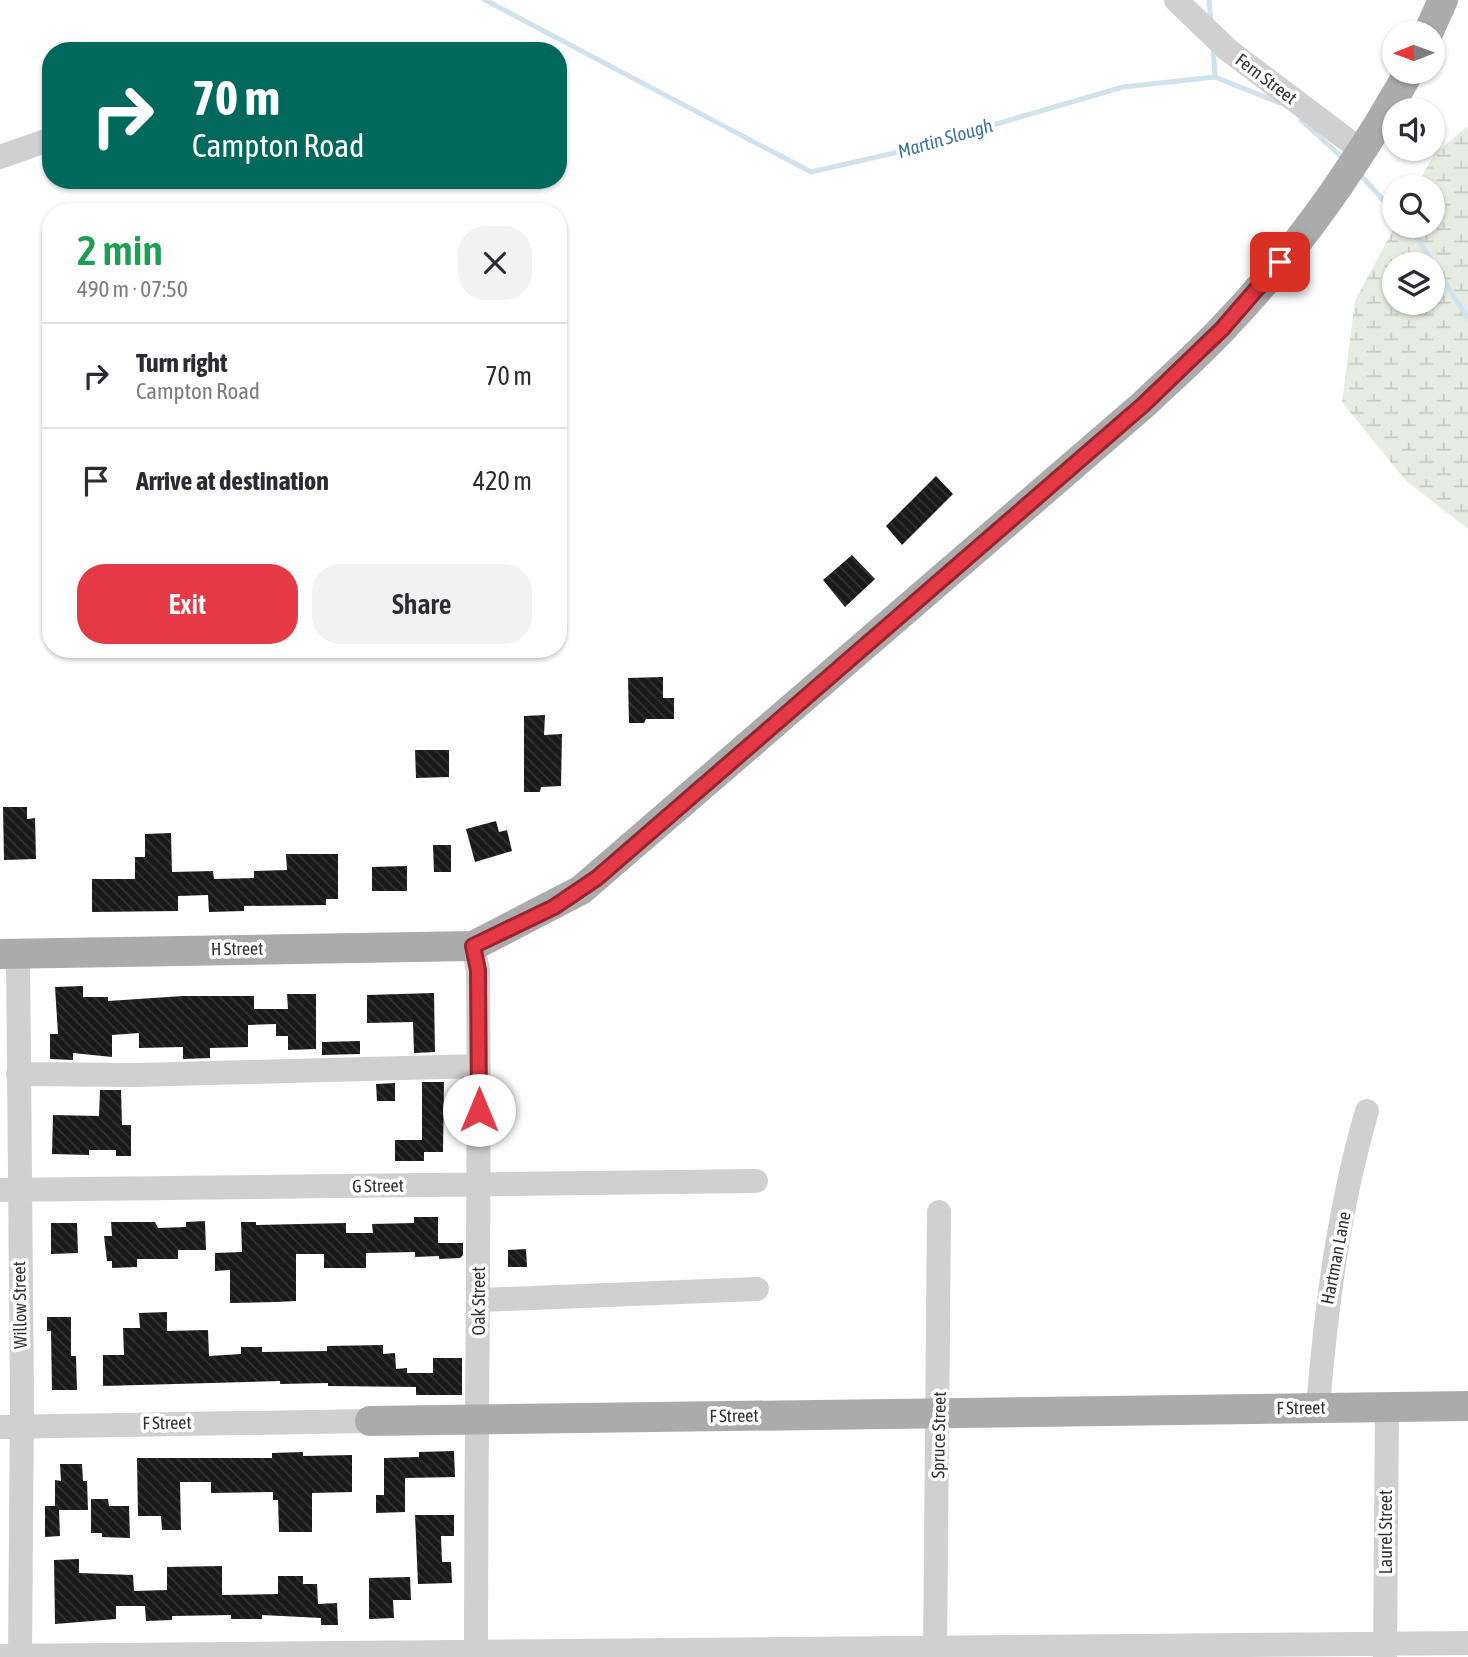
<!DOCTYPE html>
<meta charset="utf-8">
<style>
body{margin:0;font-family:"Asap Condensed",sans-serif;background:#f2f2f3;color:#2b2b33;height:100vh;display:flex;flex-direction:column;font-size:26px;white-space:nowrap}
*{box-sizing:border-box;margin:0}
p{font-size:23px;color:#7c7c81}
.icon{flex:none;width:38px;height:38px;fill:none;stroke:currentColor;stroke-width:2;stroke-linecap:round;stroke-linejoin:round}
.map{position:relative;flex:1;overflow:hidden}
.panel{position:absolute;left:42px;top:203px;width:525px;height:455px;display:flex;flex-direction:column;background:#fff;border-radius:28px;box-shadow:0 2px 5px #0004}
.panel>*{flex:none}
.hud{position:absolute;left:42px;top:42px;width:525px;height:147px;border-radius:28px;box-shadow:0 2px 5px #0004;background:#00695c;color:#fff;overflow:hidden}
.needle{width:46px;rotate:269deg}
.tools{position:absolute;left:1382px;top:21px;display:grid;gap:14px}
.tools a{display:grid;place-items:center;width:63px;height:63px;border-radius:50%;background:#fff;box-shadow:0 2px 5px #0004;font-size:35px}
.pin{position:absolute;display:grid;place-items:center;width:60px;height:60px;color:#fff;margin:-30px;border-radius:14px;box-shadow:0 4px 10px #0006}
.me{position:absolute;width:77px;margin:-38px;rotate:0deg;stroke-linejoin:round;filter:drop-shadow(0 0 5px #0008)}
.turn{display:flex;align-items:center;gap:24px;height:147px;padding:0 35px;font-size:32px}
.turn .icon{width:91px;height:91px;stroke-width:2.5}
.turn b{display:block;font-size:49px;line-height:60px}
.round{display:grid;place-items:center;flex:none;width:74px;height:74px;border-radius:28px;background:#f2f2f3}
.head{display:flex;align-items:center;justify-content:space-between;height:119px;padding:0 35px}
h1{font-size:42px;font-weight:600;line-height:52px;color:#1e9e55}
.action{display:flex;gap:14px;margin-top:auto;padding:14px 35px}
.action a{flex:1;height:80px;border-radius:28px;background:#e63946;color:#fff;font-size:28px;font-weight:600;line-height:80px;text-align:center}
.action a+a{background:#f2f2f3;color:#2b2b33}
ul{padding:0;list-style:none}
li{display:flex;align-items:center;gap:21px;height:105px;padding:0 35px;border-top:2px solid #e1e1e2}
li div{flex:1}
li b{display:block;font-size:26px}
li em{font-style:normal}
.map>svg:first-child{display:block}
.wetland{fill:url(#wetland-marsh);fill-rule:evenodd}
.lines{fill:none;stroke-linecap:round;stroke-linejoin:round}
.stream{stroke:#cfe2ee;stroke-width:5}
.building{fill:url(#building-back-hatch)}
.minor{stroke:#d0d0d0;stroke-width:24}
.major{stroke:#ababab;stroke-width:30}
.route-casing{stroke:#96252e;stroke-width:18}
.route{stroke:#e63946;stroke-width:12}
.labels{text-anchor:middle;stroke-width:7;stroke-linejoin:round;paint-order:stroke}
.street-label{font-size:18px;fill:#333;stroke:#fff}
.water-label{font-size:19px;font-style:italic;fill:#3f7597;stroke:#fff}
</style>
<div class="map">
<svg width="1468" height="1657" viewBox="0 0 1468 1657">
<defs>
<pattern id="wetland-marsh" width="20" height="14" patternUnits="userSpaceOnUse" patternTransform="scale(1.75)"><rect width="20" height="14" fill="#e6ecdf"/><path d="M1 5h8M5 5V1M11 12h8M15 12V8" fill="none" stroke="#c6cbc0"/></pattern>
<pattern id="building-back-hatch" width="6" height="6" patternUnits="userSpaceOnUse" patternTransform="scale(1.75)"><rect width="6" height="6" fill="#1a1a1a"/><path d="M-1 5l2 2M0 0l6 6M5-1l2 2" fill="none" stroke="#333"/></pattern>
</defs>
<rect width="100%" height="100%" fill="#fff"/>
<path class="wetland" d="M 1468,126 L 1468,529 L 1405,480 L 1342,402 L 1355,301 L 1395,226 L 1433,226 L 1433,187 L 1416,187 L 1435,153 ZM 1395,264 L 1433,264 L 1433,303 L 1395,303 Z"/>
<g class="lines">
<path class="stream" d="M 485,0 L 811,172 L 907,150 L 1123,87 L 1215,77 L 1280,103
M 1209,0 L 1211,22
M 1213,46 L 1215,77
M 1301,120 L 1346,161
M 1358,172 L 1395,213
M 1406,226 L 1418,239 L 1468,319"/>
</g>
<path class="building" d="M 936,476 L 953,494 L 902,545 L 886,526 Z
M 852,555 L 875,579 L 845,607 L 823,580 Z
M 663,677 L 663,698 L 674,698 L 674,719 L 646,719 L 644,723 L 629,723 L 628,678 Z
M 545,715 L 544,735 L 562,734 L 561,786 L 541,787 L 540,792 L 524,792 L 524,716 Z
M 415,750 L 449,750 L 449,777 L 416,778 Z
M 3,807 L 27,807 L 27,819 L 35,818 L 36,859 L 4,860 Z
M 496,821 L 499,832 L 507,830 L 512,851 L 475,862 L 466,829 Z
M 171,833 L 172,872 L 213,871 L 214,879 L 254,878 L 254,871 L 287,870 L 286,854 L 338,854 L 338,899 L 326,899 L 326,905 L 244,906 L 244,911 L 209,912 L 208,895 L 178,896 L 178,911 L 92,912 L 92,879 L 135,879 L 135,857 L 145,857 L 145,834 Z
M 433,845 L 451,845 L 451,872 L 434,872 Z
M 407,866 L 407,891 L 372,891 L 372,867 Z
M 83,986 L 83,997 L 108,997 L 108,1001 L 183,996 L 254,996 L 254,1009 L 288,1009 L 287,994 L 316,994 L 316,1049 L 288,1050 L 288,1036 L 276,1036 L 276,1024 L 248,1025 L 248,1047 L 210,1048 L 210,1058 L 183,1059 L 183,1047 L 139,1048 L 139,1033 L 112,1035 L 112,1057 L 73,1053 L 73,1060 L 50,1059 L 50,1034 L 58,1034 L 55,987 Z
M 434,993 L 435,1052 L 414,1053 L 413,1022 L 367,1023 L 367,995 Z
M 360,1041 L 360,1054 L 322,1055 L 322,1042 Z
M 422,1082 L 444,1082 L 443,1152 L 424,1152 L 424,1161 L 395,1161 L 395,1140 L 422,1140 Z
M 395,1083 L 395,1101 L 377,1101 L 376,1084 Z
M 100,1090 L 121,1090 L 122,1125 L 131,1125 L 131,1156 L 116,1156 L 116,1150 L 89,1150 L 89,1155 L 52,1154 L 53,1115 L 99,1116 Z
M 414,1217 L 438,1217 L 438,1243 L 463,1243 L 463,1255 L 460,1258 L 439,1259 L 439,1256 L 415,1257 L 415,1252 L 366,1253 L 366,1268 L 324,1268 L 324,1254 L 296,1254 L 296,1301 L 276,1302 L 230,1303 L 230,1270 L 215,1271 L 215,1253 L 242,1252 L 241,1222 L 256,1222 L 256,1225 L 346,1223 L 346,1233 L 373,1233 L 372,1224 L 414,1223 Z
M 205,1221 L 206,1250 L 178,1250 L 178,1259 L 137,1259 L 137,1267 L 112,1268 L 112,1261 L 107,1261 L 104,1236 L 112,1236 L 111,1222 L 155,1222 L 158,1228 L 186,1227 L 186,1222 Z
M 51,1223 L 77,1223 L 78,1253 L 51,1254 Z
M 526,1249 L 527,1267 L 508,1267 L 508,1250 Z
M 167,1312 L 167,1331 L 208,1330 L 209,1356 L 241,1354 L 241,1347 L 262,1347 L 262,1352 L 327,1351 L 327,1346 L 383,1345 L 383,1354 L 395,1353 L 396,1369 L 407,1368 L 407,1373 L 433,1373 L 433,1358 L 462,1358 L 462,1395 L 416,1395 L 416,1387 L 328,1386 L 328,1383 L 280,1384 L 280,1381 L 103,1386 L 103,1355 L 124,1355 L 123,1328 L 140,1328 L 139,1313 Z
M 47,1317 L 71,1317 L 71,1356 L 76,1356 L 77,1390 L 52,1390 L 51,1331 L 47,1331 Z
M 454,1451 L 455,1477 L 405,1478 L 405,1512 L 376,1513 L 376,1495 L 384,1495 L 384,1458 L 419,1457 L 419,1452 Z
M 303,1452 L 303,1456 L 352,1455 L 352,1492 L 312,1493 L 312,1532 L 279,1532 L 278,1500 L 273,1500 L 273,1492 L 211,1493 L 211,1482 L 180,1482 L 181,1530 L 162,1530 L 161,1516 L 138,1516 L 137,1458 L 272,1458 L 272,1453 Z
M 60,1464 L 82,1464 L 83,1481 L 87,1481 L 88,1510 L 59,1510 L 60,1536 L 45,1537 L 45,1506 L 55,1506 L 55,1480 L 61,1481 Z
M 91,1499 L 108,1499 L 109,1506 L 129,1506 L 130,1538 L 102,1537 L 102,1533 L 91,1533 Z
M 415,1515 L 454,1515 L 454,1536 L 441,1536 L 442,1562 L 451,1562 L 452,1583 L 418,1584 Z
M 79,1559 L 79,1573 L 133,1575 L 134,1591 L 167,1590 L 167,1567 L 222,1566 L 222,1595 L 278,1594 L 278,1576 L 303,1576 L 303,1584 L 317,1584 L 318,1604 L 337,1603 L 338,1625 L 321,1625 L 321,1618 L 262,1615 L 262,1619 L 231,1619 L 231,1615 L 172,1616 L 172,1620 L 146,1621 L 145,1606 L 116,1606 L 116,1619 L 55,1624 L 54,1560 Z
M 410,1577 L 411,1600 L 393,1600 L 394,1618 L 369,1619 L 369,1578 Z"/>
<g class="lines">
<path class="minor" d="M 1176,0 L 1228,50 L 1362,151
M 0,157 L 51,139
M 473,946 L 478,970 C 480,1199 476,1428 476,1657
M 18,954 L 22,1401 L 20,1657
M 18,1074 L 136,1075 L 479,1066
M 0,1190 L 756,1181
M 480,1300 L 757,1289
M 1318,1407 C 1326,1308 1339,1207 1367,1111
M 0,1427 L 370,1421
M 0,1656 L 1468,1643
M 935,1657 L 939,1212
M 1385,1657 L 1387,1407"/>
<path class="major" d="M 1428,33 L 1443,0
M 0,954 L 473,946 L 581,890 L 1143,405 C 1170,379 1199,354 1224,327 C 1297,251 1358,163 1409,72
M 370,1421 L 1468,1406"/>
</g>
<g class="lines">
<defs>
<path id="route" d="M 479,1110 L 478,970 L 473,946 L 554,907 L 597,878 L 1143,405 L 1222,329 L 1280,262"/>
</defs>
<use href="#route" class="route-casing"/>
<use href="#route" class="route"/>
</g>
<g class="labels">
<g class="street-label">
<text transform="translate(1266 79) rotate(37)" y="6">Fern Street</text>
<text transform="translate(237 949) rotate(-1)" y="6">H Street</text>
<text transform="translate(378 1186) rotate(-1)" y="6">G Street</text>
<text transform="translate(1336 1258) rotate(-79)" y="6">Hartman Lane</text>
<text transform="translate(479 1301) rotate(-90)" y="6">Oak Street</text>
<text transform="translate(20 1305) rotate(-91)" y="6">Willow Street</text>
<text transform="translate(1301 1408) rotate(-1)" y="6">F Street</text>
<text transform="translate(734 1416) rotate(-1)" y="6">F Street</text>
<text transform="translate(167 1423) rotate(-1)" y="6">F Street</text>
<text transform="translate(939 1435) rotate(-89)" y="6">Spruce Street</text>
<text transform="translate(1386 1532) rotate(-90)" y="6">Laurel Street</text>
</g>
<g class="water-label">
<text transform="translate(945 138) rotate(-16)" y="7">Martin Slough</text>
</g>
</g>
</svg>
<div class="tools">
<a><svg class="needle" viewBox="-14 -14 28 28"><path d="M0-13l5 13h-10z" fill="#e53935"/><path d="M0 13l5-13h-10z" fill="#7c7c81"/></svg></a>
<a><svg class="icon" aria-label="sound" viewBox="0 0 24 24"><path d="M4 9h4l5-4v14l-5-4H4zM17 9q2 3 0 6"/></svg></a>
<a><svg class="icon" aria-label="search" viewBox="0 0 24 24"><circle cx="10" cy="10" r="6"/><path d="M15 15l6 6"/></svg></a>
<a><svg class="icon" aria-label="layers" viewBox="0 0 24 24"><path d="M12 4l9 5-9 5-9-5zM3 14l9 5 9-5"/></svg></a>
</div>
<div class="pin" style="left:1280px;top:262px;background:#d93025"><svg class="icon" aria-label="arrive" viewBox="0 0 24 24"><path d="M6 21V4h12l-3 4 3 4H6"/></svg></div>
<svg class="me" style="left:479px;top:1110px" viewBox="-20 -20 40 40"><circle r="19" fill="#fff"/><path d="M0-13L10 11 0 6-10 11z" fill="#e63946"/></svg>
<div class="hud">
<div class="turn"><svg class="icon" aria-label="right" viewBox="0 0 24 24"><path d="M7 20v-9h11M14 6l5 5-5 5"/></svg><div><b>70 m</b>Campton Road</div></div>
</div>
<section class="panel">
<div class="head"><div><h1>2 min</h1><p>490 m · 07:50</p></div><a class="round"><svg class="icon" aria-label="close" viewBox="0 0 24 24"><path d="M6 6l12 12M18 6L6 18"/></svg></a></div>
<ul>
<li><svg class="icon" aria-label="right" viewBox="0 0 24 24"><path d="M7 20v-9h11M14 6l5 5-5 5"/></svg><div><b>Turn right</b><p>Campton Road</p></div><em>70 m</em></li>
<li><svg class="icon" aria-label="arrive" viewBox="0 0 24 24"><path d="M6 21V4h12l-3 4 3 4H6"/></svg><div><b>Arrive at destination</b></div><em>420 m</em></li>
</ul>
<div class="action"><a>Exit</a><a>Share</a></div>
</section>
</div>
